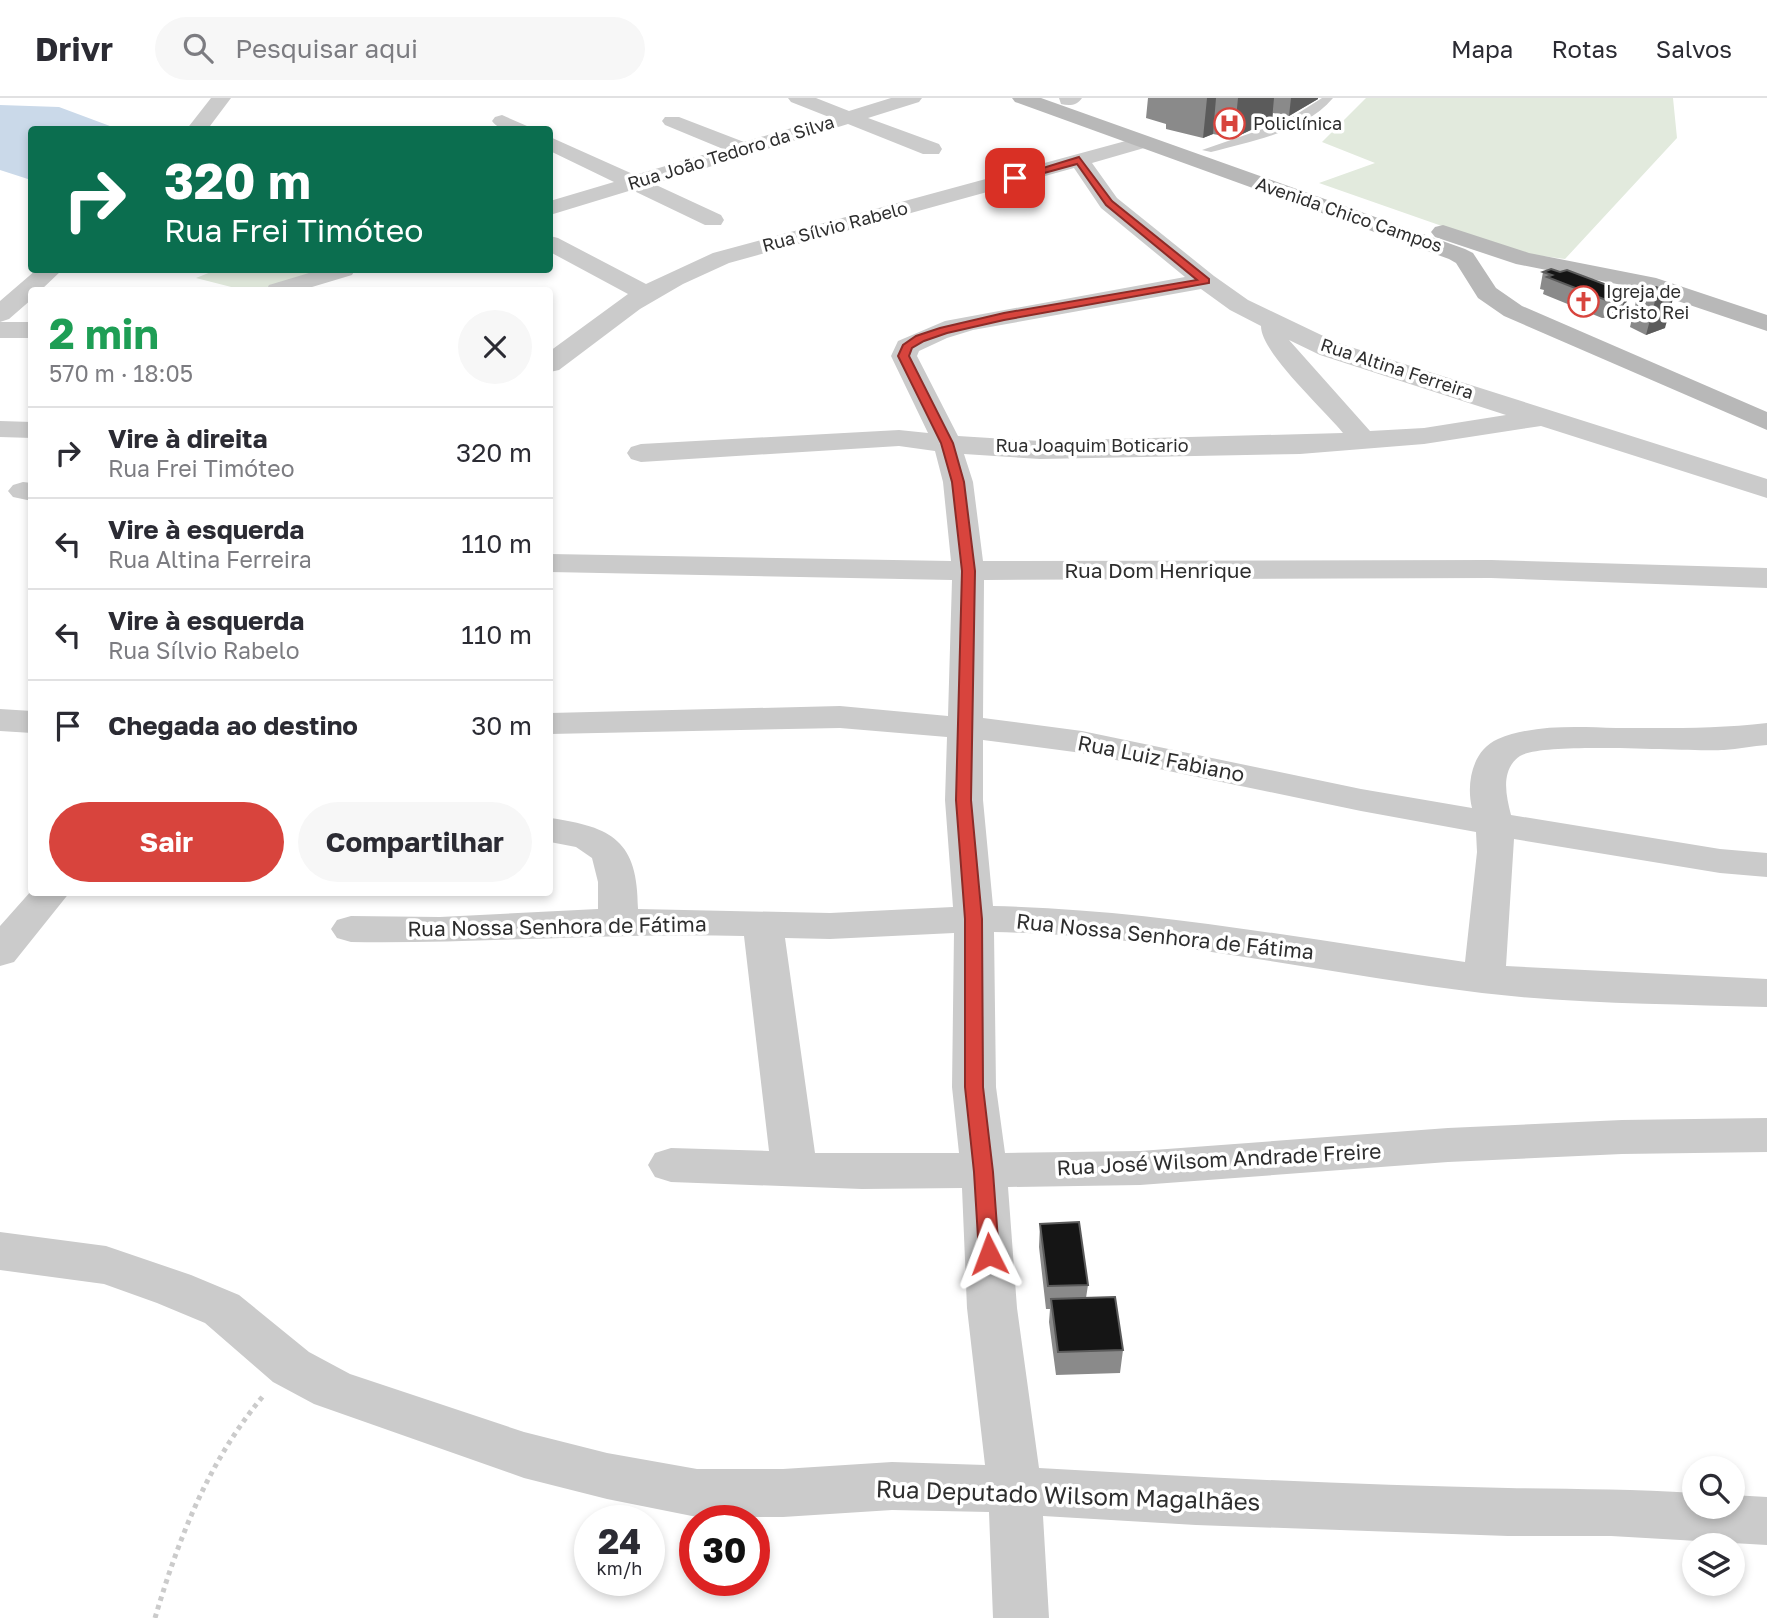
<!DOCTYPE html>
<html lang="pt">
<meta charset="utf-8">
<style>
body{margin:0;font-family:"Golos Text",sans-serif;background:#f7f7f7;color:#2b2b33;height:100vh;display:flex;flex-direction:column;font-size:26px;white-space:nowrap}
*{box-sizing:border-box;margin:0}
p{font-size:23px;color:#7c7c81}
.icon{flex:none;width:38px;height:38px;fill:none;stroke:currentColor;stroke-width:2;stroke-linecap:round;stroke-linejoin:round}
.map{position:relative;flex:1;overflow:hidden}
.drawer{position:absolute;left:28px;top:189px;width:525px;height:609px;display:flex;flex-direction:column;background:#fff;border-radius:7px;box-shadow:0 4px 10px #0003}
.drawer>*{flex:none}
.guide{position:absolute;left:28px;top:28px;width:525px;height:147px;border-radius:7px;box-shadow:0 4px 10px #0003;background:#0b6e4f;color:#fff;overflow:hidden}
.fabs{position:absolute;left:1682px;top:1358px;display:grid;gap:14px}
.fabs a{display:grid;place-items:center;width:63px;height:63px;border-radius:50%;background:#fff;box-shadow:0 4px 10px #0003;font-size:35px}
.speed{position:absolute;left:574px;top:1407px;display:flex;gap:14px;font-size:35px;font-weight:700;text-align:center}
.speed>*{display:grid;place-content:center;width:91px;height:91px;border-radius:50%;background:#fff;box-shadow:0 4px 10px #0003;line-height:1}
.speed small{font-size:18px;font-weight:400}
.speed .limit{border:10px solid #d22;background:#fff;color:#111}
.pin{position:absolute;display:grid;place-items:center;width:60px;height:60px;color:#fff;margin:-30px;border-radius:14px;box-shadow:0 4px 10px #0006}
.me{position:absolute;width:77px;margin:-38px;rotate:357deg;stroke-linejoin:round;filter:drop-shadow(0 0 5px #0008)}
.turn{display:flex;align-items:center;gap:24px;height:147px;padding:0 21px;font-size:32px}
.turn .icon{width:91px;height:91px;stroke-width:2.5}
.turn b{display:block;font-size:49px;line-height:60px}
.round{display:grid;place-items:center;flex:none;width:74px;height:74px;border-radius:37px;background:#f7f7f7}
.summary{display:flex;align-items:center;justify-content:space-between;height:119px;padding:0 21px}
h1{font-size:42px;font-weight:700;line-height:52px;color:#1e9e55}
.button{display:flex;gap:14px;margin-top:auto;padding:14px 21px}
.button a{flex:1;height:80px;border-radius:42px;background:#d8443d;color:#fff;font-size:28px;font-weight:700;line-height:80px;text-align:center}
.button a+a{background:#f7f7f7;color:#2b2b33}
ul{padding:0;list-style:none}
li{display:flex;align-items:center;gap:21px;height:91px;padding:0 21px;border-top:2px solid #e1e1e2}
li div{flex:1}
li b{display:block;font-size:26px}
li em{font-style:normal}
header{display:flex;align-items:center;gap:42px;box-sizing:border-box;height:98px;padding:0 35px;background:#fff;border-bottom:2px solid #e1e1e2}
header strong{font-size:33px}
nav{display:flex;gap:38px;margin-inline-start:auto;font-size:24px}
.search{width:490px;height:63px;background:#f7f7f7;display:flex;align-items:center;gap:18px;box-sizing:border-box;padding:0 24px;border-radius:38px;color:#7c7c81;font-size:26px}
.map>svg:first-child{display:block}
.green{fill:#e2eadd}
.water{fill:#cad9e9}
.lines{fill:none;stroke-linecap:round;stroke-linejoin:round}
.path{stroke:#cbcbcb;stroke-width:5;stroke-dasharray:4.5 4.5;stroke-linecap:butt}
.lane{fill:#cbcbcb;fill-rule:evenodd}
.street{fill:#cbcbcb;fill-rule:evenodd}
.secondary{fill:#b8b8b8;fill-rule:evenodd}
.wall{fill:#8a8a8a}
.shaded-wall{fill:#5b5b5b}
.building{fill:#151515;stroke:#5b5b5b;stroke-width:2}
.route{fill:#d8443d;stroke:#8c2c28;stroke-width:2}
.labels{text-anchor:middle;stroke-width:7;stroke-linejoin:round;paint-order:stroke}
.far-poi-label{font-size:18px;fill:#2e2e2e;stroke:#fff;text-anchor:start}
.far-street-label{font-size:18px;fill:#2e2e2e;stroke:#fff}
.street-label{font-size:21px;fill:#2e2e2e;stroke:#fff}
.near-street-label{font-size:24px;fill:#2e2e2e;stroke:#fff}
</style>
<header>
<strong>Drivr</strong>
<div class="search"><svg class="icon" aria-label="search" viewBox="0 0 24 24"><circle cx="10" cy="10" r="6"/><path d="M15 15l6 6"/></svg>Pesquisar aqui</div>
<nav><a>Mapa</a><a>Rotas</a><a>Salvos</a></nav>
</header>
<div class="map">
<svg width="1767" height="1520" viewBox="0 0 1767 1520">
<rect width="100%" height="100%" fill="#fff"/>
<path class="green" d="M 1366,0 L 1673,0 L 1677,40 L 1565,161 L 1519,155 L 1319,85 L 1375,65 L 1322,44 Z
M 216,172 L 325,172 L 257,192 L 243,192 L 196,180 Z"/>
<path class="water" d="M 0,7 L 59,9 L 118,31 L 32,32 L 31,82 L 0,72 Z"/>
<g class="lines">
<path class="path" d="M 155,1520 C 179,1439 209,1362 264,1297"/>
<path class="lane" d="M 1322,0 L 1333,0 C 1304,34 1252,43 1211,54 L 1202,52 L 1286,23 Z"/>
<path class="street" d="M 211,0 L 231,0 L 207,32 L 186,32 Z
M 788,0 L 816,0 L 849,13 L 891,0 L 922,0 L 919,4 L 868,20 L 939,46 L 942,51 L 939,56 L 923,56 L 848,26 L 654,86 L 721,117 L 724,122 L 721,127 L 705,127 L 632,92 L 550,117 L 550,103 L 614,84 L 550,53 L 550,39 L 635,77 L 723,51 L 665,27 L 662,23 L 665,19 L 679,19 L 744,44 L 829,19 L 791,4 Z
M 1059,0 L 1082,0 C 1077,8 1069,8 1061,6 Z
M 502,17 L 527,28 L 530,32 C 516,32 501,35 492,23 L 495,19 Z
M 1144,38 L 1151,40 L 1155,44 L 1151,48 L 1092,65 L 1117,100 L 1214,178 L 1248,202 L 1338,245 L 1767,381 L 1767,400 L 1541,328 L 1424,346 L 1300,356 L 1040,361 L 964,356 L 973,384 L 983,463 L 1491,462 L 1767,470 L 1767,490 L 1491,480 L 984,482 L 983,620 L 1082,633 L 1361,691 L 1472,710 C 1466,686 1472,652 1498,641 C 1534,626 1578,629 1616,630 C 1667,630 1717,631 1767,625 L 1767,647 C 1753,648 1738,651 1724,652 C 1687,654 1543,643 1520,658 C 1500,672 1506,697 1511,717 L 1720,751 L 1767,755 L 1767,779 L 1720,775 L 1514,741 L 1506,868 L 1767,881 L 1767,909 C 1672,906 1576,906 1482,895 C 1320,875 1158,837 994,834 L 996,989 L 1005,1055 L 1140,1053 L 1448,1030 L 1622,1022 L 1767,1020 L 1767,1054 L 1622,1056 L 1448,1064 L 1140,1087 L 1008,1089 L 1017,1210 L 1039,1370 C 1195,1379 1351,1387 1508,1390 C 1570,1391 1632,1391 1694,1395 L 1694,1409 L 1732,1409 L 1732,1397 L 1767,1399 L 1767,1447 L 1611,1438 L 1508,1438 L 1196,1427 L 1043,1418 L 1049,1520 L 993,1520 L 989,1414 L 892,1412 L 783,1419 L 697,1419 L 607,1401 L 524,1380 L 314,1306 L 273,1284 L 205,1225 L 157,1205 L 104,1186 L 0,1172 L 0,1134 L 106,1148 L 191,1177 L 239,1197 L 309,1254 L 350,1276 L 524,1334 L 607,1355 L 697,1371 L 783,1371 L 892,1364 L 985,1367 L 967,1210 L 962,1090 L 862,1091 L 671,1084 L 655,1079 L 648,1067 L 655,1055 L 671,1050 L 769,1053 L 744,838 C 613,834 482,846 351,844 L 337,840 L 331,831 L 337,822 L 351,818 L 440,819 L 598,811 L 598,784 L 592,760 L 576,749 L 550,744 L 550,720 C 613,729 638,743 638,811 L 830,815 L 953,809 L 945,702 L 947,639 L 840,630 L 550,636 L 550,615 L 840,608 L 948,618 L 952,482 L 550,474 L 550,456 L 951,463 L 943,384 L 935,353 L 899,348 L 641,364 L 631,361 L 627,355 L 631,349 L 641,346 L 899,332 L 928,335 L 891,258 L 898,243 L 945,223 L 1185,179 L 1101,110 L 1074,70 L 729,165 L 683,186 L 640,211 L 559,272 L 550,274 L 550,253 L 628,196 L 550,154 L 550,138 L 558,140 L 646,186 L 713,155 ZM 1201,191 L 1230,212 L 1261,228 C 1261,255 1324,311 1343,335 L 1040,343 L 958,338 L 917,258 L 919,253 L 947,240 L 973,232 ZM 1289,242 L 1320,257 L 1506,317 L 1424,330 L 1370,333 ZM 983,642 L 1082,655 L 1361,713 L 1476,734 L 1477,754 L 1465,864 C 1309,842 1151,811 993,808 L 983,702 ZM 954,835 L 952,989 L 959,1055 L 815,1055 L 785,840 L 830,841 Z
M 36,172 L 62,172 L 41,192 L 32,192 L 32,201 L 9,221 L 0,224 L 0,203 Z
M 319,172 L 355,172 L 352,177 L 302,192 L 266,192 L 269,187 Z
M 0,224 L 32,224 L 32,240 L 0,240 Z
M 0,323 L 32,324 L 32,340 L 0,339 Z
M 23,384 L 32,385 L 32,403 L 13,399 L 8,393 L 13,387 Z
M 0,611 L 32,613 L 32,635 L 0,633 Z
M 32,792 L 32,794 L 70,794 L 14,864 L 0,868 L 0,828 Z"/>
<path class="secondary" d="M 1012,0 L 1041,0 L 1465,151 L 1473,155 L 1496,190 L 1522,208 L 1767,314 L 1767,332 L 1504,218 L 1478,200 L 1456,165 L 1449,161 L 1015,4 Z
M 1443,127 L 1529,155 L 1656,180 L 1767,217 L 1767,233 L 1642,191 L 1516,166 L 1435,139 L 1431,134 L 1435,129 Z"/>
</g>
<path class="wall" d="M 1148,0 L 1318,0 L 1318,1 L 1289,18 L 1273,15 L 1272,22 L 1234,40 L 1213,36 L 1203,40 L 1166,31 L 1166,26 L 1146,20 Z
M 1543,174 L 1560,174 L 1628,195 L 1623,216 L 1620,219 L 1602,220 L 1543,196 L 1544,192 L 1540,191 Z
M 1656,189 L 1665,230 L 1646,237 L 1630,229 L 1638,195 Z
M 1040,1126 L 1088,1187 L 1086,1200 L 1123,1252 L 1120,1275 L 1056,1277 L 1049,1224 L 1050,1211 L 1046,1211 L 1039,1149 Z"/>
<path class="shaded-wall" d="M 1207,0 L 1216,0 L 1213,36 L 1203,40 Z
M 1238,0 L 1274,0 L 1272,22 L 1234,40 Z
M 1291,0 L 1318,0 L 1318,1 L 1289,18 Z
M 1674,197 L 1665,230 L 1646,237 L 1655,203 Z
M 1628,199 L 1623,216 L 1620,219 L 1624,202 Z"/>
<path class="building" d="M 1551,171 L 1560,174 L 1567,172 L 1628,195 L 1628,199 L 1624,202 L 1606,202 L 1547,179 L 1552,177 L 1543,174 Z
M 1656,189 L 1674,197 L 1655,203 L 1638,195 Z
M 1079,1124 L 1088,1187 L 1048,1188 L 1040,1126 Z
M 1115,1199 L 1123,1252 L 1058,1254 L 1051,1201 Z"/>
<path class="route" d="M 1079,59 L 1112,103 L 1209,181 L 1209,185 L 1004,222 L 947,235 L 924,243 L 912,250 L 909,258 L 953,345 L 964,384 L 975,473 L 971,702 L 982,821 L 983,989 L 993,1074 L 999,1156 L 996,1161 L 989,1164 L 982,1161 L 979,1156 L 974,1074 L 965,989 L 965,821 L 956,702 L 962,473 L 952,384 L 941,345 L 898,258 L 903,247 L 916,238 L 940,230 L 1004,215 L 1197,182 L 1106,107 L 1077,66 L 1015,83 L 1010,80 Z"/>
<defs>
<symbol id="hospital-ring" viewBox="-11 -11 22 22"><circle r="9.5" fill="#fff" stroke="#d8443d" stroke-width="1.5"/><path d="M-5-5h3v3.5h4V-5h3V5h-3V1.5h-4V5h-3Z" fill="#d8443d"/></symbol>
<symbol id="church-ring" viewBox="-11 -11 22 22"><circle r="9.5" fill="#fff" stroke="#d8443d" stroke-width="1.5"/><path d="M-1.2-6h2.4v3.5h3.3v2.4h-3.3V6h-2.4V-.1h-3.3v-2.4h3.3Z" fill="#d8443d"/></symbol>
</defs>
<g fill-rule="evenodd">
<use href="#hospital-ring" x="1212" y="8" width="35" height="35"/>
<use href="#church-ring" x="1566" y="186" width="35" height="35"/>
</g>
<g class="labels">
<g class="far-poi-label">
<text x="1253" y="32">Policlínica</text>
<text x="1606" y="200">Igreja de<tspan x="1606" dy="21">Cristo Rei</tspan></text>
</g>
<g class="far-street-label">
<text transform="translate(731 55) rotate(-17)" y="6">Rua João Tedoro da Silva</text>
<text transform="translate(1349 117) rotate(19)" y="6">Avenida Chico Campos</text>
<text transform="translate(835 129) rotate(-15)" y="6">Rua Sílvio Rabelo</text>
<text transform="translate(1397 271) rotate(18)" y="6">Rua Altina Ferreira</text>
<text x="1092" y="354">Rua Joaquim Boticario</text>
</g>
<g class="street-label">
<text x="1158" y="480">Rua Dom Henrique</text>
<text transform="translate(1161 661) rotate(11)" y="7">Rua Luiz Fabiano</text>
<text transform="translate(557 829) rotate(-1)" y="7">Rua Nossa Senhora de Fátima</text>
<text transform="translate(1165 839) rotate(6)" y="7">Rua Nossa Senhora de Fátima</text>
<text transform="translate(1219 1062) rotate(-3)" y="7">Rua José Wilsom Andrade Freire</text>
</g>
<g class="near-street-label">
<text transform="translate(1068 1398) rotate(2)" y="8">Rua Deputado Wilsom Magalhães</text>
</g>
</g>
</svg>
<div class="fabs">
<a><svg class="icon" aria-label="search" viewBox="0 0 24 24"><circle cx="10" cy="10" r="6"/><path d="M15 15l6 6"/></svg></a>
<a><svg class="icon" aria-label="layers" viewBox="0 0 24 24"><path d="M12 4l9 5-9 5-9-5zM3 14l9 5 9-5"/></svg></a>
</div>
<div class="speed"><div>24<small>km/h</small></div><div class="limit">30</div></div>
<div class="pin" style="left:1015px;top:80px;background:#d93025"><svg class="icon" aria-label="arrive" viewBox="0 0 24 24"><path d="M6 21V4h12l-3 4 3 4H6"/></svg></div>
<svg class="me" style="left:989px;top:1156px" viewBox="-20 -20 40 40"><path d="M0-17L14 15 0 8-14 15z" fill="#d8443d" stroke="#fff" stroke-width="4"/></svg>
<div class="guide">
<div class="turn"><svg class="icon" aria-label="right" viewBox="0 0 24 24"><path d="M7 20v-9h11M14 6l5 5-5 5"/></svg><div><b>320 m</b>Rua Frei Timóteo</div></div>
</div>
<section class="drawer">
<div class="summary"><div><h1>2 min</h1><p>570 m · 18:05</p></div><a class="round"><svg class="icon" aria-label="close" viewBox="0 0 24 24"><path d="M6 6l12 12M18 6L6 18"/></svg></a></div>
<ul>
<li><svg class="icon" aria-label="right" viewBox="0 0 24 24"><path d="M7 20v-9h11M14 6l5 5-5 5"/></svg><div><b>Vire à direita</b><p>Rua Frei Timóteo</p></div><em>320 m</em></li>
<li><svg class="icon" aria-label="left" viewBox="0 0 24 24"><path d="M17 20v-9H6M10 6l-5 5 5 5"/></svg><div><b>Vire à esquerda</b><p>Rua Altina Ferreira</p></div><em>110 m</em></li>
<li><svg class="icon" aria-label="left" viewBox="0 0 24 24"><path d="M17 20v-9H6M10 6l-5 5 5 5"/></svg><div><b>Vire à esquerda</b><p>Rua Sílvio Rabelo</p></div><em>110 m</em></li>
<li><svg class="icon" aria-label="arrive" viewBox="0 0 24 24"><path d="M6 21V4h12l-3 4 3 4H6"/></svg><div><b>Chegada ao destino</b></div><em>30 m</em></li>
</ul>
<div class="button"><a>Sair</a><a>Compartilhar</a></div>
</section>
</div>
